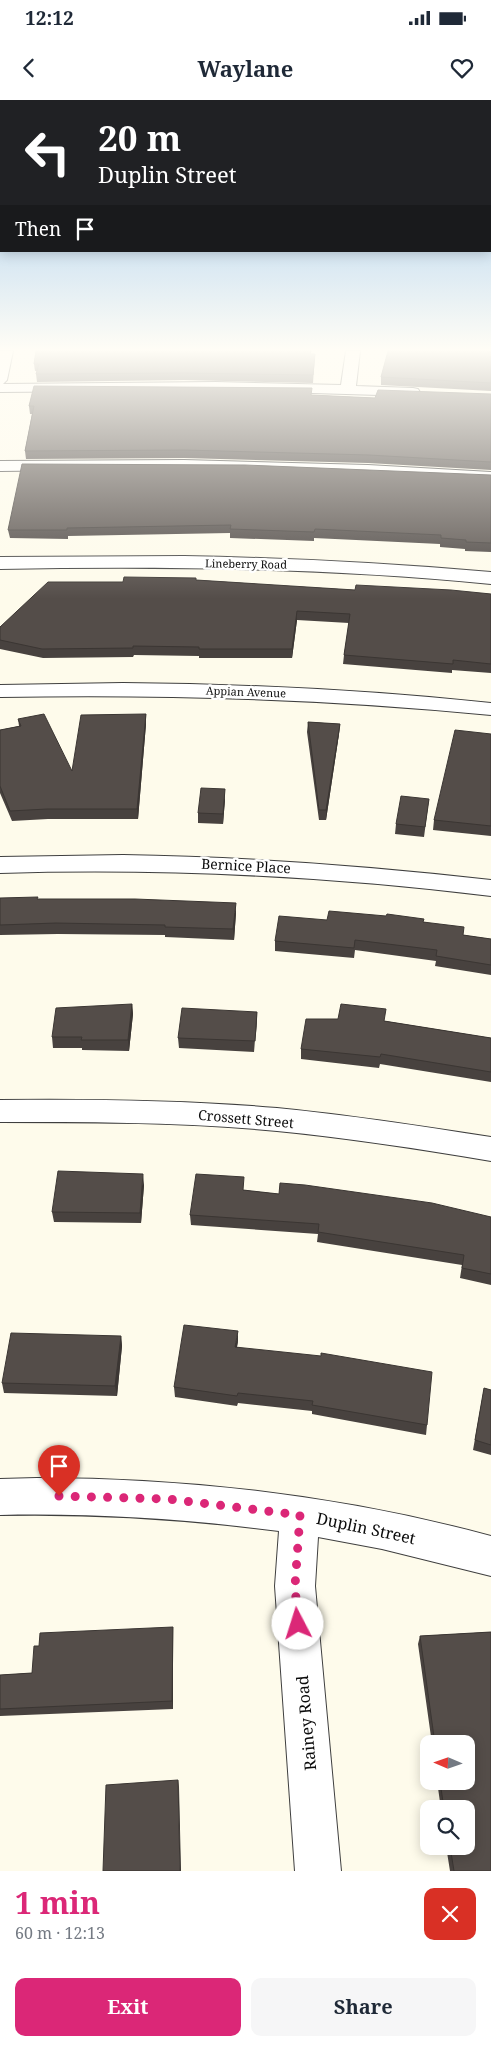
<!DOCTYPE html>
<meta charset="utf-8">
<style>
body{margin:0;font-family:"Noto Serif",serif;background:#f6f6f7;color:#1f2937;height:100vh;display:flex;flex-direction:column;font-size:19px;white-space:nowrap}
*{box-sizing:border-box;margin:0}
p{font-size:16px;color:#747a83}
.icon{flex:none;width:28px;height:28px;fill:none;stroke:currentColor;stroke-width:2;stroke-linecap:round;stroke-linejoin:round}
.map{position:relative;height:1771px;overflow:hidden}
.details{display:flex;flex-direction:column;background:#fff;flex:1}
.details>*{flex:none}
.hud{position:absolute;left:0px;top:0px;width:491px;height:152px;box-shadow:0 2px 12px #0003;background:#202124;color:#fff;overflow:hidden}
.needle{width:32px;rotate:272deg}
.controls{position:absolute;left:420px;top:1635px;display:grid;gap:10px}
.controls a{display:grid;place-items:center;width:55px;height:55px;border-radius:10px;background:#fff;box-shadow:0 2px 12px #0003;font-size:25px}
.pin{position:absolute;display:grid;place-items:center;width:42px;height:42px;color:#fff;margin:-51px -21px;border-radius:50% 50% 50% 0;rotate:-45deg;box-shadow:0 0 5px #0007}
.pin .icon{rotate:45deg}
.me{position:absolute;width:55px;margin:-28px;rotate:355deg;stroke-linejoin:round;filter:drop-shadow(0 0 4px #0008)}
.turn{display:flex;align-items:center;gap:18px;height:105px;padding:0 15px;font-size:22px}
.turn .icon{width:65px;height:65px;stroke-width:2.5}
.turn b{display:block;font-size:35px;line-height:42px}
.then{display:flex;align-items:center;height:48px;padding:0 15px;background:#0003;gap:10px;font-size:19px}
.round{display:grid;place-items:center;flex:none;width:52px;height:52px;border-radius:10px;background:#f6f6f7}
.overview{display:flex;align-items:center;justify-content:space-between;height:85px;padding:0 15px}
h1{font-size:30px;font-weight:700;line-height:38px;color:#db2777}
.primary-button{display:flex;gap:10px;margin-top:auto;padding:10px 15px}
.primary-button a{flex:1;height:58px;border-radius:10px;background:#db2777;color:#fff;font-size:20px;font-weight:700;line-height:58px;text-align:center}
.primary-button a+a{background:#f6f6f7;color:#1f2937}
.status{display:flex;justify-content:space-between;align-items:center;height:35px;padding:0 25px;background:#fff;direction:ltr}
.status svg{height:14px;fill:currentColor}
header{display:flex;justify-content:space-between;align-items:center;height:65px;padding:0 15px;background:#fff;font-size:22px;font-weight:700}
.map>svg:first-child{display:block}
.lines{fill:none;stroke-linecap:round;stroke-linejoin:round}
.minor-casing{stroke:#3f3f3f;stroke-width:2}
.minor{fill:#fff;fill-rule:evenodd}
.wall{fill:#48423f}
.shaded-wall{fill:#3b3633}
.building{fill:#544d49;stroke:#3b3633}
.route{stroke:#db2777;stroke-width:9;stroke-dasharray:0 16.2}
.labels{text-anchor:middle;stroke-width:5;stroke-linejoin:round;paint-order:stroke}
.far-street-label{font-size:11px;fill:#0c0c0c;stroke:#fff}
.street-label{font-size:14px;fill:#0c0c0c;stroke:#fff}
.near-street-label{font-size:16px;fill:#0c0c0c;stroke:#fff}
</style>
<div class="status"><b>12:12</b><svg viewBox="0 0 49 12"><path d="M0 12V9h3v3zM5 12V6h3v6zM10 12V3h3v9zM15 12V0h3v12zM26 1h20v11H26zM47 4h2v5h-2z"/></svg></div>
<header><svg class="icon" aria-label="back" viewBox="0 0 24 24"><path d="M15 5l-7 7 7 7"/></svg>Waylane<svg class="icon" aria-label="heart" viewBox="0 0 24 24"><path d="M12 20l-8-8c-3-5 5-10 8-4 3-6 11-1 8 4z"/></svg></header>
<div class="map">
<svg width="491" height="1771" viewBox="0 0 491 1771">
<rect width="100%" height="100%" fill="#fefbeb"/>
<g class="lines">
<defs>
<path id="minor" d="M 0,251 L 13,251 L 7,280 L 3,284 L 216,282 L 341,285 L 346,251 L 360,251 L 356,286 L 413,288 L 418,289 L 420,292 L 418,295 L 413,296 L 216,290 L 0,292 Z
M 184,360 L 368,365 L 491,372 L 491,382 C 327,371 164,368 0,371 L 0,361 Z
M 184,456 C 287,458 389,463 491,472 L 491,484 C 327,468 164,466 0,469 L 0,457 Z
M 123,583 C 246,584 368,590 491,603 L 491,615 C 327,599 164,594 0,597 L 0,585 Z
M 123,755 C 247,757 369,766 491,780 L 491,796 C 327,776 165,768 0,773 L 0,757 Z
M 0,1000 C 92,999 185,1000 277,1008 C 349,1015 420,1026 491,1037 L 491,1061 C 420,1049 349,1038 277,1031 C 185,1022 92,1022 0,1022 Z
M 37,1378 C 190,1378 343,1396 491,1436 L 491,1476 L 382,1449 L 318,1437 L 315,1486 L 341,1771 L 295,1771 L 275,1486 L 279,1431 C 186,1419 94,1413 0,1415 L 0,1379 Z"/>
</defs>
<use href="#minor" class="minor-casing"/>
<use href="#minor" class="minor"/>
</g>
<path class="wall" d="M 36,251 L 311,251 L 311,254 L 315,254 L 313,283 L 184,280 L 37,282 L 36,274 L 37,271 L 35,271 L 34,264 Z
M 491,251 L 491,291 L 381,285 L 381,277 Z
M 491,294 L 491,370 L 368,363 L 184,358 L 26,359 L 25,351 L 32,314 L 30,314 L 29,306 L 312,295 L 375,298 Z
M 491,375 L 491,452 L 465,451 L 465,449 L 440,447 L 440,444 L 314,438 L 314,441 L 230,438 L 230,433 L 68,436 L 68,439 L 10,438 L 8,430 Z
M 196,480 L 355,490 L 491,494 L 491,573 L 452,570 L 452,573 L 343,564 L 344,555 L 349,523 L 297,520 L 292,558 L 199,558 L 199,556 L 134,555 L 133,557 L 43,558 L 0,549 L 0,527 L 123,482 Z
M 146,614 L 146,624 L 138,719 L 48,719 L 12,721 L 0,693 L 0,630 L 19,626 L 18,619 L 72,671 Z
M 308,622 L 340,624 L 339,634 L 326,720 L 319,720 L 307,632 Z
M 491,634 L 491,736 L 433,730 L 434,720 Z
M 225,699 L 223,724 L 198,723 L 198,713 Z
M 429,699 L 424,737 L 395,734 L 396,724 Z
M 0,798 L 38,799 L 236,813 L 234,840 L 165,837 L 165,835 L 58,834 L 0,835 Z
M 327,820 L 424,822 L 463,835 L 491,839 L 491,875 L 435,866 L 436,861 L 355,850 L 354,858 L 275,851 L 275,841 Z
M 132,904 L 133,914 L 129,951 L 82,950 L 82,948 L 53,948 L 52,937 Z
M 257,912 L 254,952 L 179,948 L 178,938 Z
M 385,921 L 491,938 L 491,982 L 380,964 L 379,968 L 301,959 L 301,949 Z
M 144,1085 L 141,1123 L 54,1122 L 52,1112 Z
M 243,1090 L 491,1117 L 491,1185 L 460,1178 L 462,1165 L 317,1142 L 318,1134 L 191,1125 L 190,1115 Z
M 121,1236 L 122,1246 L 117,1296 L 4,1293 L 2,1283 Z
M 238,1241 L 237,1247 L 427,1325 L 426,1335 L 312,1314 L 312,1311 L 238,1303 L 237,1306 L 175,1297 L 174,1287 Z
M 484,1288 L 491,1290 L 491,1355 L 473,1350 Z
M 173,1527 L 173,1609 L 0,1616 L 0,1575 L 32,1573 L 39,1546 Z
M 491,1532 L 491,1771 L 450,1771 L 446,1746 L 466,1746 L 466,1709 L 441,1709 L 437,1681 L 466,1681 L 466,1644 L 432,1644 L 418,1544 L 420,1536 Z"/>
<path class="shaded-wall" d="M 297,511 L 297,520 L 292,558 L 292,549 Z
M 146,614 L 146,624 L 138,719 L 137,709 Z
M 340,624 L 339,634 L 326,720 L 326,710 Z
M 225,689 L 225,699 L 223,724 L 223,714 Z
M 236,803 L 236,813 L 234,840 L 233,829 Z
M 132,904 L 133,914 L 129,951 L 128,940 Z
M 257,912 L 257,923 L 254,952 L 255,941 Z
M 143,1074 L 144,1085 L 141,1123 L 140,1113 Z
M 238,1231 L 238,1241 L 235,1257 L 235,1247 Z
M 121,1236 L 122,1246 L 117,1296 L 115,1286 Z
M 173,1527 L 173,1609 L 172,1601 Z
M 178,1680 L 179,1687 L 181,1771 L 180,1771 Z"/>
<path class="building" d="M 36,251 L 311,251 L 310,254 L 315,254 L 313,275 L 184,273 L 36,274 L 39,264 L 34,264 Z
M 388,251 L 491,251 L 491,283 L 381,277 Z
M 34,286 L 312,288 L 311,295 L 375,298 L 378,290 L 491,294 L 491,362 L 369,355 L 184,350 L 25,351 L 34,306 L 29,306 Z
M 22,364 L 245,365 L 491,375 L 491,443 L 466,442 L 466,440 L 441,438 L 441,435 L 315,429 L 314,432 L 230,429 L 231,425 L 67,428 L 67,430 L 8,430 Z
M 124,477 L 196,478 L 196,480 L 355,490 L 356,485 L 451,490 L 491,494 L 491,564 L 453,560 L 453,564 L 344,555 L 350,514 L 297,511 L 292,549 L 199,549 L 199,547 L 133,546 L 133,548 L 42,549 L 0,540 L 0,527 L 48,482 L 123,482 Z
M 44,614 L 72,671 L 81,615 L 146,614 L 137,709 L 47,709 L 10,711 L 0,686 L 0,630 L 21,626 L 18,619 Z
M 308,622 L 340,624 L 326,710 L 319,710 Z
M 455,630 L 491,634 L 491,726 L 434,720 Z
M 201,688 L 225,689 L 223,714 L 198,713 Z
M 401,696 L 429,699 L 425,727 L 396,724 Z
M 38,797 L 37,799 L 135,799 L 236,803 L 233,829 L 165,827 L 165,825 L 56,823 L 0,825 L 0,798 Z
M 329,811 L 386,816 L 387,814 L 424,819 L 423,822 L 464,827 L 463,835 L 491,839 L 491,865 L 436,856 L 437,850 L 355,840 L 354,848 L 275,841 L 279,816 L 327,820 Z
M 132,904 L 128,940 L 81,940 L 82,937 L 52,937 L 56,908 Z
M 341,904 L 386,909 L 384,921 L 491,938 L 491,972 L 381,954 L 380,957 L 301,949 L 306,919 L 338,919 Z
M 182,908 L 257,912 L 255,941 L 178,938 Z
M 58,1071 L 143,1074 L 140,1113 L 52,1112 Z
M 196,1074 L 244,1077 L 243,1090 L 279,1094 L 280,1083 L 305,1085 L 432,1103 L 491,1117 L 491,1174 L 462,1168 L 464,1155 L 318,1132 L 319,1124 L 190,1115 Z
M 184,1225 L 238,1231 L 235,1247 L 321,1256 L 321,1253 L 432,1272 L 427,1325 L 312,1305 L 313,1301 L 238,1293 L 237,1296 L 174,1287 Z
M 11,1233 L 121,1236 L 115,1286 L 2,1283 Z
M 484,1288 L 491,1290 L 491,1345 L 475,1340 Z
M 173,1527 L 172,1601 L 0,1609 L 0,1575 L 32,1573 L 34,1546 L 39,1546 L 40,1533 Z
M 491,1532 L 491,1771 L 454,1771 L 450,1746 L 466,1746 L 466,1709 L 444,1709 L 440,1681 L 466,1681 L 466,1644 L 435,1644 L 420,1536 Z
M 178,1680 L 180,1771 L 103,1771 L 106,1685 Z"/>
<linearGradient id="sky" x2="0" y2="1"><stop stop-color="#92c2ec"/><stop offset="0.5" stop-color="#fffdf6"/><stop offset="1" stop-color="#fffdf6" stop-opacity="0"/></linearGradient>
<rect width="491" height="499" fill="url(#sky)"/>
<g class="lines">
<path class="route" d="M 59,1396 L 168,1399 L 300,1415 L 295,1486 L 298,1524"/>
</g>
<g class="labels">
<g class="far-street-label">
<text transform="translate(246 464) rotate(1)" y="4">Lineberry Road</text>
<text transform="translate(246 592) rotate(2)" y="4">Appian Avenue</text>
</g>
<g class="street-label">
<text transform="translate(246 766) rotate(3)" y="5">Bernice Place</text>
<text transform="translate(246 1019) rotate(5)" y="5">Crossett Street</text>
</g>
<g class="near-street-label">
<text transform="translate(366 1428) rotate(12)" y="6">Duplin Street</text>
<text transform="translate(306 1623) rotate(-95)" y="6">Rainey Road</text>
</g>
</g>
</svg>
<div class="controls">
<a><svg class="needle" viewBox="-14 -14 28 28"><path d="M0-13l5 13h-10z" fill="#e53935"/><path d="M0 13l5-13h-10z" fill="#747a83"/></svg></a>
<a><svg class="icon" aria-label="search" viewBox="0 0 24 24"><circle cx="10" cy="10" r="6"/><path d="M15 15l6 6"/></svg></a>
</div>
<div class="pin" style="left:59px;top:1396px;background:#d93025"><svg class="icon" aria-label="arrive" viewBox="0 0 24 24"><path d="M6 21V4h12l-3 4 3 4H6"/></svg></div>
<svg class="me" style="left:298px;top:1524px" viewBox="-20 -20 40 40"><circle r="19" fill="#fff"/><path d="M0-13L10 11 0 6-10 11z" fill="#db2777"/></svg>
<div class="hud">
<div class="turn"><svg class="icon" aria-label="left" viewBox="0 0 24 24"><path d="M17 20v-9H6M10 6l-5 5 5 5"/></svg><div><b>20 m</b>Duplin Street</div></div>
<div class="then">Then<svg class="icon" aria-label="arrive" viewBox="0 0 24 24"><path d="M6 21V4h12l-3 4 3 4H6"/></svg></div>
</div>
</div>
<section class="details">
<div class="overview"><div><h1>1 min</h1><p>60 m · 12:13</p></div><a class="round" style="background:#d93025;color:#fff"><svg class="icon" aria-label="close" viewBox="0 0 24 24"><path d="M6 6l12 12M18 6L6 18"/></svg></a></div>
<div class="primary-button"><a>Exit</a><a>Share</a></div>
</section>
